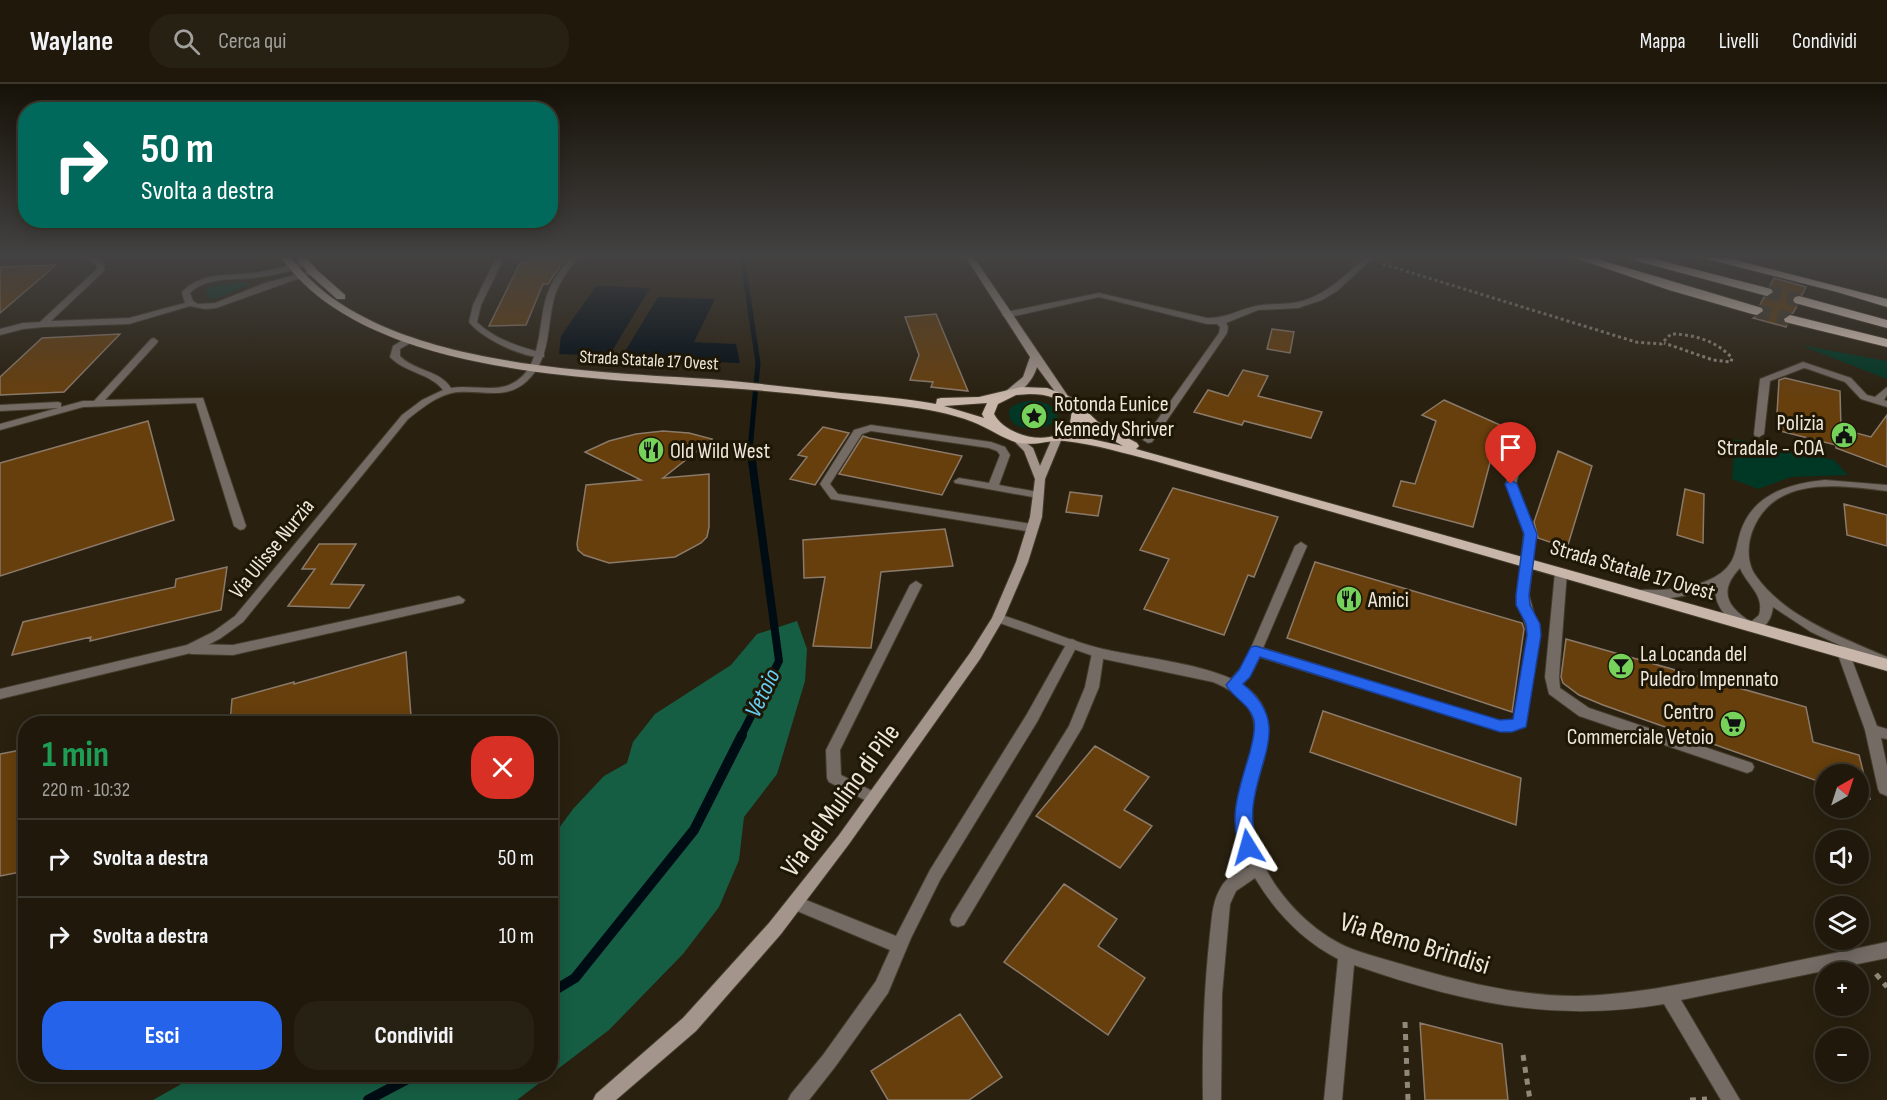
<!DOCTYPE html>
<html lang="it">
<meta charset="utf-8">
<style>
body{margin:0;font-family:"Sofia Sans Condensed",sans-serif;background:#272114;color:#f1f3f6;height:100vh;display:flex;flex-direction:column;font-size:22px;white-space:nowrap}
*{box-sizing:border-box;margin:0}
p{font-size:20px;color:#a1a09d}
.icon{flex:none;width:33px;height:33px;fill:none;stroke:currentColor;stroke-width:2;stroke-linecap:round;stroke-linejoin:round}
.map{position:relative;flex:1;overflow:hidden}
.drawer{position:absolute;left:18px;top:632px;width:540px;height:366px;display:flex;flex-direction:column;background:#1f180b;border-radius:24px;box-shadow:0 3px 15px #0003,0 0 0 2px #3c372c}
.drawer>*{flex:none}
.guide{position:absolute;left:18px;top:18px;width:540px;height:126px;border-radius:24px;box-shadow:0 3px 15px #0003,0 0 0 2px #3c372c;background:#00695c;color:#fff;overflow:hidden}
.needle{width:39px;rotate:39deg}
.controls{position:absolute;left:1815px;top:680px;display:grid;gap:12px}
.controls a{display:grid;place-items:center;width:54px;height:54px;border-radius:50%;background:#1f180b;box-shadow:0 3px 15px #0003,0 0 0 2px #3c372c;font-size:30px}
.pin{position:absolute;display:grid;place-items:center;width:51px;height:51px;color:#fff;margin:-62px -26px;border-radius:50% 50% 50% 0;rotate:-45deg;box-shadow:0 0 6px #0007}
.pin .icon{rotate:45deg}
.me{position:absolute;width:66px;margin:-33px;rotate:352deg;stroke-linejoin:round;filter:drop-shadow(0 0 4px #0008)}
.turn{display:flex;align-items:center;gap:21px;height:126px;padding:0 24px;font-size:27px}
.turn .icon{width:78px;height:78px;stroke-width:2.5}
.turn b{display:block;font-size:42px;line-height:51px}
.round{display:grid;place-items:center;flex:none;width:63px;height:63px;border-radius:24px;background:#272114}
.head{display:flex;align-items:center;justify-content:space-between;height:102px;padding:0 24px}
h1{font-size:36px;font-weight:700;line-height:45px;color:#1e9e55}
.button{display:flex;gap:12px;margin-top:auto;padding:12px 24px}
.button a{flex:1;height:69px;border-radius:24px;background:#2563eb;color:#fff;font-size:24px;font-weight:700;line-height:69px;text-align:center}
.button a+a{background:#272114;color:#f1f3f6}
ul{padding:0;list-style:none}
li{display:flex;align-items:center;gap:18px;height:78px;padding:0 24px;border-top:2px solid #3c372c}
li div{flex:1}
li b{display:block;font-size:22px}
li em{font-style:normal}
header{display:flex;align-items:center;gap:36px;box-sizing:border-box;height:84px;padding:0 30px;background:#1f180b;border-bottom:2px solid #3c372c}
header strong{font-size:28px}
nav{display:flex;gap:33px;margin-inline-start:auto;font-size:21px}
.search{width:420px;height:54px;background:#272114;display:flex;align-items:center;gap:15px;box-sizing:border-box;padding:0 21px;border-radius:24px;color:#a1a09d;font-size:22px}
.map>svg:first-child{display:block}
.green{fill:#003825}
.forest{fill:#165e43}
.water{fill:#000c14}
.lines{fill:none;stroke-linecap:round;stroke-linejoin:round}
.stream-far2{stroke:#000c14;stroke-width:5}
.stream-far1{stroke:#000c14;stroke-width:8}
.stream{stroke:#000c14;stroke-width:10}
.building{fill:#673f0d;stroke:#8b7a6a;stroke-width:1.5}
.highway-tunnel{stroke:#463e2e;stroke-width:14;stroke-dasharray:14 7;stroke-linecap:butt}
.lane-casing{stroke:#443c2c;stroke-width:2}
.street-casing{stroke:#443c2c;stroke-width:2}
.secondary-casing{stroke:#443c2c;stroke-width:2}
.primary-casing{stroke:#443c2c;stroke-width:2}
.highway-casing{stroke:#443c2c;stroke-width:2}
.path-far1{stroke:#90887b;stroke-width:3;stroke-dasharray:3 3;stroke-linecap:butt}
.path{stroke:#90887b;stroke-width:5;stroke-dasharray:6 6;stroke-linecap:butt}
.lane{fill:#746b65;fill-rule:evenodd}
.street{fill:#746b65;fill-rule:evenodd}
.secondary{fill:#a3958c;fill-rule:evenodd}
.primary{fill:#c8b6aa;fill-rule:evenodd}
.highway{fill:#e9d4c5;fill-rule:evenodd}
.route{fill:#2563eb;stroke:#184099;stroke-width:1.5}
.labels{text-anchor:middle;stroke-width:6;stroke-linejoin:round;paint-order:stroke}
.far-street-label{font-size:18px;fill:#ede7dc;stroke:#1f1706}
.poi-label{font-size:22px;fill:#ede7dc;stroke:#1f1706;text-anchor:start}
.street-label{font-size:22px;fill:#ede7dc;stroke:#1f1706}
.water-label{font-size:24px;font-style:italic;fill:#66cff8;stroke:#1f1706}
.near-street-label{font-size:27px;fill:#ede7dc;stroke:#1f1706}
</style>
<header>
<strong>Waylane</strong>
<div class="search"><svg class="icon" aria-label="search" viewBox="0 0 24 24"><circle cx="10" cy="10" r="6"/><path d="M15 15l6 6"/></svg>Cerca qui</div>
<nav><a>Mappa</a><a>Livelli</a><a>Condividi</a></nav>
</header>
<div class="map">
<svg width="1887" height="1016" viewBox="0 0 1887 1016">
<rect width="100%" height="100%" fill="#29200f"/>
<path class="green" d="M 243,198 L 250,200 L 218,214 L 209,214 L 205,206 L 213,202 Z
M 1800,261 L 1887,277 L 1887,295 Z
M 1026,317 C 1039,317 1056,318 1058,334 C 1047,349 1008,350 1009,327 L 1012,322 Z
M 1735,355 L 1834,376 L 1848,391 L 1791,393 L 1758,405 L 1732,395 Z"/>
<path class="forest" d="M 797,537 L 807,565 L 805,597 L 777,690 L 744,733 L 739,776 L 719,823 L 683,870 L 609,946 L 517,1016 L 153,1016 L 199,990 L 550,990 L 551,755 L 573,725 L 604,692 L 627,679 L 633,658 L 655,630 L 731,581 L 757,550 Z"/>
<path class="water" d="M 596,202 L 650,204 L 609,272 L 559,270 L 561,252 Z
M 658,213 L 715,215 L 694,258 L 736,260 L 740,279 L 621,274 Z"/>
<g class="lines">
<path class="stream-far2" d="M 742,172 L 758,279 L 750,366 L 752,378"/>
<path class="stream-far1" d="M 741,652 L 779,577 L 752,377"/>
<path class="stream" d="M 550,909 L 575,894 L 694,746 L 742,651
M 368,1016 L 417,990"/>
</g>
<path class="building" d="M 534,172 L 567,172 L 548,200 L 543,200 L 526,241 L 489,242 L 520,179 L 527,179 Z
M 56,181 L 0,229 L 0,183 Z
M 1774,194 L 1806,203 L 1802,211 L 1794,211 L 1791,215 L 1797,222 L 1793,229 L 1789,229 L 1782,234 L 1783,239 L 1787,241 L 1786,243 L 1753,234 L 1765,228 L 1764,223 L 1760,221 L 1764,213 L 1768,214 L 1775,208 L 1770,202 Z
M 936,230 L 968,307 L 931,303 L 933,298 L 910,296 L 919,271 L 905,233 Z
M 1272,245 L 1294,248 L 1290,269 L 1267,265 Z
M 120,250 L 64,308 L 0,311 L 0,293 L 42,254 Z
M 1243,286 L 1268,292 L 1258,312 L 1322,328 L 1311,354 L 1244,337 L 1242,341 L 1194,328 L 1208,306 L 1228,312 Z
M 1785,294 L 1840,307 L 1841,345 L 1871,353 L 1887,331 L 1887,383 L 1836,364 L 1836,361 L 1776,346 L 1779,296 Z
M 1444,316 L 1500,341 L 1473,443 L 1393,422 L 1401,397 L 1415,400 L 1436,337 L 1422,331 Z
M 148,337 L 174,436 L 0,492 L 0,379 Z
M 823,343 L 849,349 L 815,401 L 790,395 L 807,373 L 798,371 Z
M 663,347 L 689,349 L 712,355 L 663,394 L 709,390 L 709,443 L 707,453 L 701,459 L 675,473 L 609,479 L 584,471 L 578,466 L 577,460 L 586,401 L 641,396 L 585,368 L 609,357 L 636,350 Z
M 863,352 L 869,354 L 962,372 L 942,411 L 839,390 Z
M 1558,367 L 1592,382 L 1567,464 L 1538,454 L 1534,438 Z
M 1173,404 L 1278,433 L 1254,493 L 1248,491 L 1224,551 L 1144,525 L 1169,475 L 1140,466 Z
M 1685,405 L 1704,410 L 1703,459 L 1677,451 Z
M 1070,408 L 1102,412 L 1098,432 L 1066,428 Z
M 1844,420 L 1887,431 L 1887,462 L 1847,451 Z
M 945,445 L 953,482 L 881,488 L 871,564 L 813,562 L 825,493 L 804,494 L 803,456 Z
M 319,460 L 356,460 L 331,500 L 364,501 L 349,524 L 288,522 L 315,485 L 302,485 Z
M 1315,478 L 1522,539 L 1524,545 L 1512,628 L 1287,554 Z
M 227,483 L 221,526 L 90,557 L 91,553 L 12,571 L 23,538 L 175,503 L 176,495 Z
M 1566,555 L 1806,623 L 1813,658 L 1859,671 L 1870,715 L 1858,711 L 1858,690 L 1826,690 L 1826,700 L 1603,621 L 1579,611 L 1563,599 L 1561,593 Z
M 406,568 L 411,632 L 385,639 L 230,639 L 232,615 L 294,598 L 294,600 Z
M 1323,627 L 1521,694 L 1516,741 L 1310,668 Z
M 1095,662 L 1149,693 L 1124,726 L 1152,742 L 1120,784 L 1036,732 Z
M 26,665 L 26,787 L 0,792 L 0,670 Z
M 1064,800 L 1117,835 L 1098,862 L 1145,894 L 1108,951 L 1004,878 Z
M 960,930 L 1002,993 L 969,1016 L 888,1016 L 871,987 Z
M 1420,939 L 1502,960 L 1508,1016 L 1425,1016 Z"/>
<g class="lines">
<path class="highway-tunnel" d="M 1767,208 L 1799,216
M 1757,227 L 1790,235"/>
<defs>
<path id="lane" d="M 84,172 L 93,172 L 103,177 L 105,186 L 51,237 L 129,234 L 185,219 L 182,209 L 183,207 C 204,186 233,193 260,188 C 275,186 291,180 306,177 L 310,179 C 297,187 267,193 252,194 C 231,196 206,193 190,209 L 193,217 L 198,220 L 215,219 L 265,199 L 313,186 L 317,188 L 216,224 L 205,225 L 190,222 L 129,240 L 43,243 L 23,245 L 0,251 L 0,245 L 23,239 L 40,238 L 97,185 L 96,180 Z
M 497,172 L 505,172 L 481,221 L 477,238 C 494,255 522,264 544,269 L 544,273 C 524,275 481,254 469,238 L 473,221 Z
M 154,254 L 158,257 L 157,259 L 105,316 L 203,314 L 246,442 L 244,445 L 240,446 L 234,442 L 196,319 L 83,323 L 0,346 L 0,340 L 58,324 L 0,327 L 0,321 L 58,318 L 61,319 L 61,323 L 83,317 L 94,317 L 151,255 Z
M 1803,278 L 1851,294 L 1867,311 L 1875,313 L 1887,303 L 1887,311 L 1884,316 L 1887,317 L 1887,323 L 1861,315 L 1845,298 L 1808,285 L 1804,284 L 1770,297 L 1764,350 L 1759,353 L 1755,352 L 1754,350 L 1760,295 Z
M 871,341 L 991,358 L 1005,363 L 1010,371 L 999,401 L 1038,408 L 1043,411 L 1038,414 L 955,399 L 954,397 L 959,394 L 989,399 L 1000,371 L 997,367 L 989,364 L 871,347 L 862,350 L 830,400 L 838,410 L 1032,440 L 1038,444 L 1032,448 L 831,415 L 820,400 L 854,346 Z
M 1519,367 L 1524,370 L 1516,400 L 1536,450 L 1529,511 L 1540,551 L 1525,643 L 1512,647 L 1500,647 L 1259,573 L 1254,585 L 1238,604 L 1228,604 L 1226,601 L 1244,580 L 1295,462 L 1301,458 L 1307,462 L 1263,564 L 1500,637 L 1514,636 L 1528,551 L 1517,511 L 1524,450 L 1506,400 L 1514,370 Z
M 1561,484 L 1567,488 L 1559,593 L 1560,604 L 1589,624 L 1752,679 L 1754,683 L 1752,687 L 1747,689 L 1579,632 L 1549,610 L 1545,593 L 1555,488 Z
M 916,497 L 922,501 L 840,666 L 841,691 L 878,710 L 880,714 L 878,718 L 873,720 L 829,698 L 827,694 L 826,666 L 910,501 Z
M 459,512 L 465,516 L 463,519 L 233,571 L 191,570 L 187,568 L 185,565 L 187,562 L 191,560 L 233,561 Z
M 1072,555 L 1076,557 L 1078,560 L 1037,638 L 940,796 L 911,854 L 888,909 L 835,983 L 809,1016 L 788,1016 L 791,1010 L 823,971 L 876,897 L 890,866 L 790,824 L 788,819 L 790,814 L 796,812 L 896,852 L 930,786 L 1027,630 L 1068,557 Z
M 1843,563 L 1848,565 L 1849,568 L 1877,642 L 1887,645 L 1887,655 L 1881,654 L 1887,682 L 1887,712 L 1880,709 L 1878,705 L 1865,646 L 1837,568 L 1838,565 Z
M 1098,564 L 1103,566 L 1104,569 L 1099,603 L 1082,644 L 964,841 L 958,843 L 952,841 L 950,836 L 952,831 L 1069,642 L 1085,603 L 1092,569 L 1093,566 Z"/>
<path id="street" d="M 571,172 L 579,172 C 570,184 560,196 555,211 C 546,241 552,274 527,297 C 505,318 477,304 452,309 C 435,313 421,325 408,335 L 243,538 L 221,554 L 195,568 L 0,615 L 0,605 L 187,561 L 213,548 L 235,532 L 402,331 L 422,316 L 443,306 C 430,289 405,289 390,273 L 393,262 L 406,254 L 412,254 L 412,258 L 400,265 L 400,272 C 414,287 440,286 451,304 C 469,301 488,307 506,302 C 544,290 537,240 547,211 C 552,196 562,184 571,172 Z
M 1367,172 L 1375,172 L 1337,207 L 1322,216 L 1298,224 L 1258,226 L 1226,239 L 1228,243 L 1227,249 L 1152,358 L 1148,359 L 1143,356 L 1219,249 L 1220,243 L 1217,240 L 1207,240 L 1099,213 L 1006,234 L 1002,231 L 1006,228 L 1099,209 L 1207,234 C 1228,234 1237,226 1256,222 C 1270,219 1285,221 1298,218 C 1326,212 1346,190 1367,172 Z
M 1825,396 L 1887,401 L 1887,407 C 1838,401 1773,391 1752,448 C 1747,462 1747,480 1756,492 C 1786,534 1842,553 1887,573 L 1887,583 L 1811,548 L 1773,523 C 1767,570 1709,534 1716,502 C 1692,511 1661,519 1636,513 L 1634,510 L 1636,507 C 1643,505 1651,506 1659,506 C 1680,505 1703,502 1721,489 C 1735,478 1735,468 1739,453 C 1750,411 1786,400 1825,396 ZM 1740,484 C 1747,501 1765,511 1759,531 L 1751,538 C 1727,523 1718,507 1740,484 Z
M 998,530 C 1032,540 1064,555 1099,564 C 1138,574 1220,580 1250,606 C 1288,639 1255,688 1251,728 C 1250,742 1253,758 1259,771 C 1276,811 1312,849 1352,865 C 1368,871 1385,875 1401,880 C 1458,897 1517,912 1577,912 C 1630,911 1682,900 1733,890 C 1784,879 1836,869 1887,858 L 1887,874 L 1681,916 L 1740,1016 L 1721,1016 L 1664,920 C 1551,939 1461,918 1354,881 L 1342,1016 L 1324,1016 L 1338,875 C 1302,856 1276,829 1255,794 L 1236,807 L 1230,820 L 1222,910 L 1221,1016 L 1203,1016 C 1202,960 1204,905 1210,850 C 1212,834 1212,819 1220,805 C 1226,793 1238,787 1249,783 C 1241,766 1235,748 1236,729 C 1242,674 1286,628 1213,598 L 1099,574 L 994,537 L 992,534 Z"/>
<path id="secondary" d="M 965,172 L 973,172 L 1070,315 L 1068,317 L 1062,317 L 1037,283 C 1033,296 1021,312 1006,311 L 1006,307 L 1023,293 L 1030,273 Z
M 1016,351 L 1033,364 L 1040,382 L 1053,352 L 1057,351 L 1062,354 L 1045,395 L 1042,433 L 1028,478 L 1004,534 L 980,575 L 849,760 L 781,850 L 696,947 L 616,1016 L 593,1016 L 596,1010 L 683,934 L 769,839 L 839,751 L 970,569 L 992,534 L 1016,478 L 1030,433 L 1035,395 L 1024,367 L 1011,354 Z"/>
<path id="primary" d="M 280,172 L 290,172 C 369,283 586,287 710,295 C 754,299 798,304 841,309 C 873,312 905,314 936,320 L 937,315 L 941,314 L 979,313 L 1021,303 L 1047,304 L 1073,314 L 1098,338 L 1137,359 L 1139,362 L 1136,365 L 1887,575 L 1887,587 L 1155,377 C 1126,370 1095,360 1065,357 C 1051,355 1037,362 1019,359 C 1003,355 989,344 973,338 C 950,329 926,325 902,322 C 839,314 776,307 713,303 C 583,293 362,290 280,172 ZM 1030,310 C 1047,310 1061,314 1072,327 C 1071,331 1071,337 1069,341 C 1054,364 1006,353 994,330 L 998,320 L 1016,311 ZM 987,319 L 982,330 L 984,334 L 944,322 ZM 1083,339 L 1123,362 L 1073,351 Z
M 295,172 L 305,172 L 317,186 L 345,211 L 345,215 L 337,215 L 309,190 Z"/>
<path id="highway" d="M 1570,172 L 1587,172 L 1762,224 L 1763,227 L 1757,231 L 1752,230 L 1669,206 Z
M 1624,172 L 1643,172 L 1771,205 L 1773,208 L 1767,212 L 1626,174 Z
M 1701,172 L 1720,172 L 1887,215 L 1887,223 L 1837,208 L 1703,174 Z
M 1799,212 L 1887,236 L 1887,244 L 1795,219 L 1793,216 L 1795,213 Z
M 1790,231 L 1887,255 L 1887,263 L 1785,238 L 1784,235 Z"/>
</defs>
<use href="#lane" class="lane-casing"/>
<use href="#street" class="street-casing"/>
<use href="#secondary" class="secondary-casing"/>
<use href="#primary" class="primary-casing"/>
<use href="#highway" class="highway-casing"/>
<path class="path-far1" d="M 1383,180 L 1636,258 L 1661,260 L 1671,250 C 1693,250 1717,257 1732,274 L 1731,278 L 1713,276 L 1664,259"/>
<path class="path" d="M 1876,890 L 1887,903
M 1405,938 L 1408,1016
M 1523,971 L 1530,1016
M 1690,1016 L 1707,1015"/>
<use href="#lane" class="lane"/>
<use href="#street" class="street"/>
<use href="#secondary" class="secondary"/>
<use href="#primary" class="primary"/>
<use href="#highway" class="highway"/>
</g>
<linearGradient id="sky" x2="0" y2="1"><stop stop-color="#171208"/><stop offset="0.55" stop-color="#434242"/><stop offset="1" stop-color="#434242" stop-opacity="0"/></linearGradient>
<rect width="1887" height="314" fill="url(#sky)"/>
<path class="route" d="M 1511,396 L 1517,400 L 1537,450 L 1529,511 L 1530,521 L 1540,540 L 1541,551 L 1526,643 L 1512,648 L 1500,648 L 1260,573 L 1250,593 L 1243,600 C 1292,640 1258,673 1253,723 C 1251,736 1257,761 1254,768 L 1248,770 L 1242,768 C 1226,736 1241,700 1250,668 C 1252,658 1256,647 1254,636 C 1249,619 1234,615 1226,601 L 1239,586 L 1251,563 L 1256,562 L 1500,636 L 1513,635 L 1527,551 L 1526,540 L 1516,521 L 1516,511 L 1524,450 L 1505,400 Z"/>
<defs>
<symbol id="sight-disc" viewBox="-11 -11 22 22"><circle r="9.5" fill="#76d25a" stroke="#1f1706"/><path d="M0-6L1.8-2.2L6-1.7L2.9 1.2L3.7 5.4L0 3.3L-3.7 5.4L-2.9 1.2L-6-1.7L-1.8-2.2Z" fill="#111"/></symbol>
<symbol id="civic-disc" viewBox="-11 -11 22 22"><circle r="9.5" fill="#76d25a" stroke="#1f1706"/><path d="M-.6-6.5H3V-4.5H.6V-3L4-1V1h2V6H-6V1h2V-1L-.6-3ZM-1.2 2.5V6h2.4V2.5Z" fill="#111"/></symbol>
<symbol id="restaurant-disc" viewBox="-11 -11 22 22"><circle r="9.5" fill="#76d25a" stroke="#1f1706"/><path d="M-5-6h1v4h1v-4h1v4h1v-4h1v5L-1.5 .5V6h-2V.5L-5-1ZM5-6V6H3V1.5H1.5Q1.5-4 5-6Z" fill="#111"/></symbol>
<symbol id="bar-disc" viewBox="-11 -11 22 22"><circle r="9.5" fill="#76d25a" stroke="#1f1706"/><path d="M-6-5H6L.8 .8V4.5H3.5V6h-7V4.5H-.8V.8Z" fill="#111"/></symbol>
<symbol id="supermarket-disc" viewBox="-11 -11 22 22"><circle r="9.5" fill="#76d25a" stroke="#1f1706"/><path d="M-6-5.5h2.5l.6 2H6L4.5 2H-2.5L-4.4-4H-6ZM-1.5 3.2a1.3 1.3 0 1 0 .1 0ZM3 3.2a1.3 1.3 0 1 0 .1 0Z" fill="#111"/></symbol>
</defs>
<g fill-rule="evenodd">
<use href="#sight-disc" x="1019" y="317" width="30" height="30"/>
<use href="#civic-disc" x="1829" y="336" width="30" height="30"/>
<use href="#restaurant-disc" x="636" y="351" width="30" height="30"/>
<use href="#restaurant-disc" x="1334" y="500" width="30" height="30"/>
<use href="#bar-disc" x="1606" y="567" width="30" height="30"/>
<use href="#supermarket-disc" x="1718" y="625" width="30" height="30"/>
</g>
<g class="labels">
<g class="far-street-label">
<text transform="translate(649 276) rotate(3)" y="6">Strada Statale 17 Ovest</text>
</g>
<g class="poi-label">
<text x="1054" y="327">Rotonda Eunice<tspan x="1054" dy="25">Kennedy Shriver</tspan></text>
<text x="1824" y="346" text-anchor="end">Polizia<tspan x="1824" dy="25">Stradale - COA</tspan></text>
<text x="670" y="374">Old Wild West</text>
<text x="1368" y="523">Amici</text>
<text x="1640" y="577">La Locanda del<tspan x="1640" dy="25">Puledro Impennato</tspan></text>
<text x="1714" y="635" text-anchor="end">Centro<tspan x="1714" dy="25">Commerciale Vetoio</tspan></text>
</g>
<g class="street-label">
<text transform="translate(271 464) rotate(-51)" y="8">Via Ulisse Nurzia</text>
<text transform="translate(1633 485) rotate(16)" y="8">Strada Statale 17 Ovest</text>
</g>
<g class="water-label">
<text transform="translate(762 609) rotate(-64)" y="8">Vetoio</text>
</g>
<g class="near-street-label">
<text transform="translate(840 716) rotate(-54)" y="9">Via del Mulino di Pile</text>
<text transform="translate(1415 859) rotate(17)" y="9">Via Remo Brindisi</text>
</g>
</g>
</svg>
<div class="controls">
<a><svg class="needle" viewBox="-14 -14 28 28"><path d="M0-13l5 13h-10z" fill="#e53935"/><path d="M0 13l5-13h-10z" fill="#a1a09d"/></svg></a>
<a><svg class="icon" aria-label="sound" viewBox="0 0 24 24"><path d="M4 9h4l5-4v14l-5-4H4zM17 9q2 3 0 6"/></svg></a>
<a><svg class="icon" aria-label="layers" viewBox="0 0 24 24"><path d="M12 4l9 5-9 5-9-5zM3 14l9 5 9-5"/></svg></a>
<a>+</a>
<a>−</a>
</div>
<div class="pin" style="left:1511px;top:400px;background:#d93025"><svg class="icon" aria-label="arrive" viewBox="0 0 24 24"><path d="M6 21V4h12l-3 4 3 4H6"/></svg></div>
<svg class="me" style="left:1248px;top:763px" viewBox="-20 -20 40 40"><path d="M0-17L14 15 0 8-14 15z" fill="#2563eb" stroke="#fff" stroke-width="4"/></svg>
<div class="guide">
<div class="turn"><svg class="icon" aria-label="right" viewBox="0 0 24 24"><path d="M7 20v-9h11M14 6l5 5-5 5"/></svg><div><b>50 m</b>Svolta a destra</div></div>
</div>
<section class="drawer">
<div class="head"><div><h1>1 min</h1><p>220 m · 10:32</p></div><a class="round" style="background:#d93025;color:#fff"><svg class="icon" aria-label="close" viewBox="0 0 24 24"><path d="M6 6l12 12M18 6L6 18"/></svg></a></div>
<ul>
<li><svg class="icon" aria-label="right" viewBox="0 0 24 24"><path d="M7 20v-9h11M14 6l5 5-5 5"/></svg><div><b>Svolta a destra</b></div><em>50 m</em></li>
<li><svg class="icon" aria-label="right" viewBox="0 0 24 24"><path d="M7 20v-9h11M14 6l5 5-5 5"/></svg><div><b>Svolta a destra</b></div><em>10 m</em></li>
</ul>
<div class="button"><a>Esci</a><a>Condividi</a></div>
</section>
</div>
